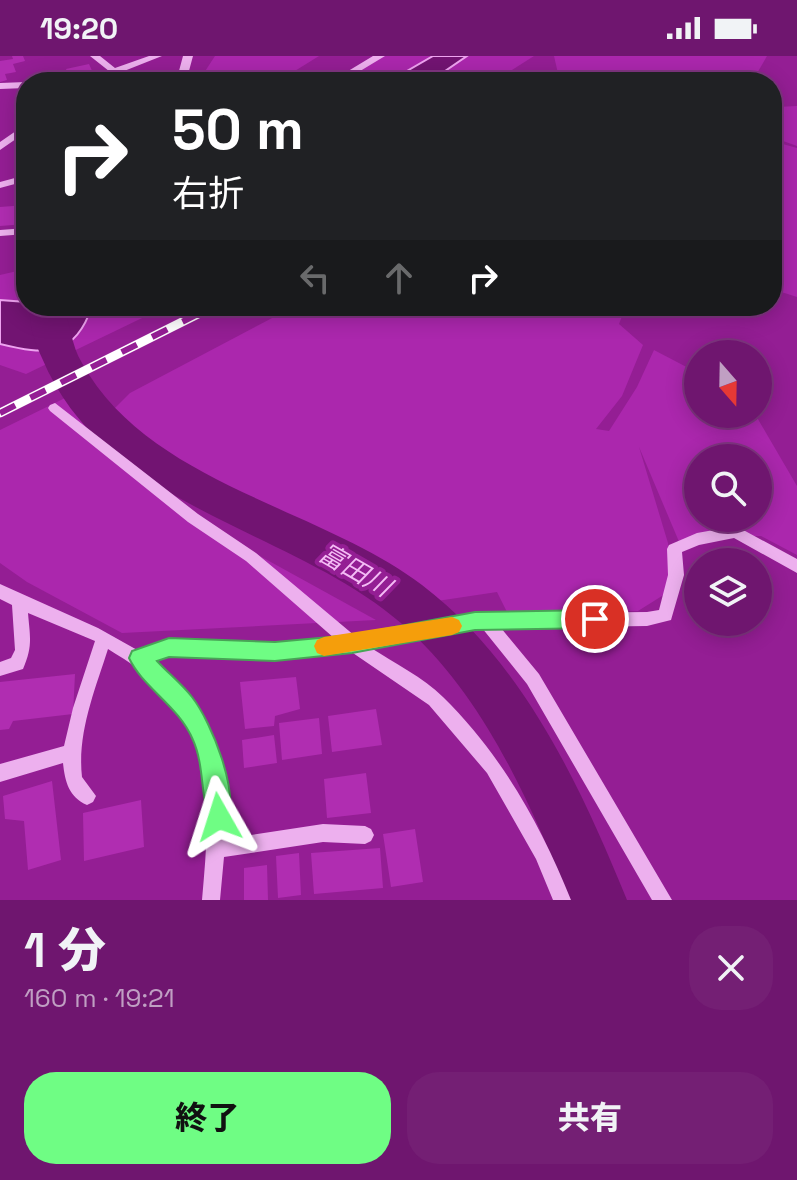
<!DOCTYPE html>
<html lang="ja">
<meta charset="utf-8">
<style>
body{margin:0;font-family:"Space Grotesk","Noto Sans JP",sans-serif;background:#741f74;color:#f1f3f6;height:100vh;display:flex;flex-direction:column;font-size:30px;white-space:nowrap}
*{box-sizing:border-box;margin:0}
p{font-size:26px;color:#c09fc3}
.icon{flex:none;width:44px;height:44px;fill:none;stroke:currentColor;stroke-width:2;stroke-linecap:round;stroke-linejoin:round}
.map{position:relative;height:844px;overflow:hidden}
.sheet{display:flex;flex-direction:column;background:#6f166f;flex:1}
.sheet>*{flex:none}
.guide{position:absolute;left:16px;top:16px;width:766px;height:244px;border-radius:32px;box-shadow:0 4px 20px #0003,0 0 0 2px #813582;background:#202124;color:#fff;overflow:hidden}
.needle{width:52px;rotate:160deg}
.controls{position:absolute;left:684px;top:284px;display:grid;gap:16px}
.controls a{display:grid;place-items:center;width:88px;height:88px;border-radius:50%;background:#6f166f;box-shadow:0 4px 20px #0003,0 0 0 2px #813582;font-size:40px}
.pin{position:absolute;display:grid;place-items:center;width:68px;height:68px;color:#fff;margin:-34px;border:4px solid #fff;border-radius:50%;box-shadow:0 2px 8px #0007}
.me{position:absolute;width:88px;margin:-44px;rotate:354deg;stroke-linejoin:round;filter:drop-shadow(0 0 6px #0008)}
.turn{display:flex;align-items:center;gap:28px;height:168px;padding:0 24px;font-size:36px}
.turn .icon{width:104px;height:104px;stroke-width:2.5}
.turn b{display:block;font-size:56px;line-height:68px}
.lanes{display:flex;align-items:center;height:76px;padding:0 24px;background:#0003;justify-content:center;gap:40px;direction:ltr}
.lanes .off{opacity:.35}
.round{display:grid;place-items:center;flex:none;width:84px;height:84px;border-radius:32px;background:#741f74}
.headline{display:flex;align-items:center;justify-content:space-between;height:136px;padding:0 24px}
h1{font-size:48px;font-weight:800;line-height:60px}
.primary-button{display:flex;gap:16px;margin-top:auto;padding:16px 24px}
.primary-button a{flex:1;height:92px;border-radius:32px;background:#6ffd84;color:#111;font-size:32px;font-weight:800;line-height:92px;text-align:center}
.primary-button a+a{background:#741f74;color:#f1f3f6}
.status{display:flex;justify-content:space-between;align-items:center;height:56px;padding:0 40px;background:#6f166f;direction:ltr}
.status svg{height:22px;fill:currentColor}
.map>svg:first-child{display:block}
.green{fill:#ab27ad;fill-rule:evenodd}
.water{fill:#721472;stroke:#eea3f0;stroke-width:2}
.lines{fill:none;stroke-linecap:round;stroke-linejoin:round}
.river{fill:#721472;fill-rule:evenodd}
.building{fill:#b02db1}
.minor{fill:#edb0ee;fill-rule:evenodd}
.rail-casing{stroke:#fff;stroke-width:9}
.rail{stroke:#941e94;stroke-width:6;stroke-dasharray:17;stroke-linecap:butt}
.route{fill:#6ffd84;stroke:#48a456;stroke-width:2}
.slow{fill:#f59e0b}
.labels{text-anchor:middle;stroke-width:8;stroke-linejoin:round;paint-order:stroke}
.water-label{font-size:26px;font-style:italic;fill:#f4bcf5;stroke:#941e94}
</style>
<div class="status"><b>19:20</b><svg viewBox="0 0 49 12"><path d="M0 12V9h3v3zM5 12V6h3v6zM10 12V3h3v9zM15 12V0h3v12zM26 1h20v11H26zM47 4h2v5h-2z"/></svg></div>
<div class="map">
<svg width="797" height="844" viewBox="0 0 797 844">
<rect width="100%" height="100%" fill="#941e94"/>
<path class="green" d="M 215,0 L 319,0 L 277,26 L 198,26 Z
M 373,0 L 534,0 L 493,26 L 335,26 Z
M 554,0 L 767,0 L 752,26 L 560,26 Z
M 797,50 L 797,90 L 772,81 L 772,55 L 777,51 Z
M 772,85 L 797,92 L 797,241 L 772,233 Z
M 26,213 L 26,250 L 167,250 L 26,318 L 0,309 L 0,219 Z
M 295,250 L 626,250 L 619,268 L 643,289 L 622,340 L 596,373 L 609,375 L 637,331 L 654,294 L 698,317 L 698,358 L 755,358 L 797,430 L 797,499 L 761,480 L 707,480 L 680,488 L 639,391 L 668,487 L 673,533 L 638,555 L 508,558 L 497,536 L 437,545 L 322,479 L 268,466 L 205,425 L 152,403 L 110,357 L 130,337 ZM 698,402 L 758,402 L 758,462 L 698,462 Z
M 65,342 L 100,391 L 180,456 L 376,564 L 122,577 L 27,526 L 0,507 L 0,374 Z"/>
<path class="water" d="M 433,0 L 467,0 L 429,26 L 388,26 Z
M 0,244 L 26,246 L 26,250 L 92,250 C 75,302 45,299 0,288 Z"/>
<g class="lines">
<path class="river" d="M 31,250 L 63,250 C 71,269 71,289 82,307 C 149,428 319,451 422,529 C 523,606 580,729 627,844 L 570,844 C 530,748 488,648 410,575 C 298,471 107,457 42,302 C 35,287 27,266 31,250 Z"/>
</g>
<path class="building" d="M 12,0 L 23,0 L 25,5 L 13,8 L 16,16 L 5,18 L 7,24 L 0,26 L 0,5 L 13,3 Z
M 89,8 L 93,17 L 70,23 L 66,13 Z
M 26,149 L 26,168 L 0,170 L 0,151 Z
M 75,618 L 73,658 L 13,665 L 9,673 L 0,674 L 0,626 Z
M 296,621 L 300,653 L 275,660 L 274,670 L 245,673 L 240,626 Z
M 376,653 L 382,689 L 332,696 L 328,660 Z
M 319,662 L 322,698 L 282,704 L 279,667 Z
M 274,679 L 277,707 L 244,712 L 242,684 Z
M 366,717 L 371,757 L 327,762 L 324,723 Z
M 52,725 L 61,804 L 28,814 L 24,765 L 5,763 L 3,740 Z
M 141,744 L 144,791 L 84,805 L 83,757 Z
M 415,773 L 423,826 L 391,831 L 383,778 Z
M 380,792 L 383,832 L 314,838 L 311,797 Z
M 299,797 L 301,839 L 278,842 L 276,800 Z
M 267,809 L 268,844 L 244,844 L 244,812 Z"/>
<g class="lines">
<path class="minor" d="M 90,0 L 100,0 L 115,12 L 149,0 L 162,0 L 114,19 Z
M 183,0 L 193,0 L 186,26 L 176,26 Z
M 373,0 L 385,0 L 342,26 L 330,26 Z
M 26,26 L 26,32 L 0,33 L 0,27 Z
M 26,68 L 26,76 L 0,94 L 0,86 Z
M 26,119 L 26,125 L 0,132 L 0,126 Z
M 26,172 L 26,178 L 0,180 L 0,174 Z
M 55,347 L 198,458 L 256,497 L 355,580 L 475,558 L 647,556 L 659,554 L 668,519 L 667,493 L 669,489 L 697,477 L 736,470 L 797,503 L 797,517 L 734,482 L 699,489 L 682,496 L 684,519 L 671,564 L 647,570 L 501,572 L 539,618 L 672,844 L 652,844 L 527,628 L 482,572 L 371,592 C 393,606 424,622 443,641 C 501,698 541,769 571,844 L 553,844 L 536,803 L 487,717 L 429,649 L 350,595 L 275,602 L 169,599 L 153,604 C 211,656 227,706 225,783 L 323,768 L 365,770 L 371,773 L 374,779 L 371,785 L 365,788 L 323,786 L 224,801 L 220,844 L 202,844 C 208,774 217,695 167,638 C 150,619 129,606 108,593 C 95,634 77,677 82,721 L 96,740 L 93,746 L 87,749 C 69,741 65,726 63,707 L 0,726 L 0,708 L 64,690 L 73,652 L 95,585 L 28,557 C 30,581 33,590 23,613 L 0,620 L 0,606 L 11,602 L 15,594 L 12,549 L 0,543 L 0,528 L 98,572 L 139,595 L 169,585 L 275,588 L 334,582 L 246,505 L 188,466 L 50,355 L 48,352 L 50,349 Z"/>
<defs>
<path id="rail" d="M 0,357 L 214,250"/>
</defs>
<use href="#rail" class="rail-casing"/>
<use href="#rail" class="rail"/>
</g>
<path class="route" d="M 595,554 L 605,563 L 595,572 L 475,574 L 352,597 L 275,605 L 169,601 L 157,605 C 168,617 182,628 192,641 C 212,667 240,737 227,769 L 219,773 L 211,769 C 200,743 205,711 193,684 C 179,650 143,632 129,602 L 132,595 L 169,582 L 275,586 L 352,579 L 475,556 Z"/>
<path class="slow" d="M 452,561 L 459,564 L 462,570 L 459,576 L 452,579 L 324,600 L 317,597 L 314,590 L 317,584 L 324,581 Z"/>
<g class="labels">
<g class="water-label">
<text transform="translate(355 514) rotate(30)" y="9">富田川</text>
</g>
</g>
</svg>
<div class="controls">
<a><svg class="needle" viewBox="-14 -14 28 28"><path d="M0-13l5 13h-10z" fill="#e53935"/><path d="M0 13l5-13h-10z" fill="#c09fc3"/></svg></a>
<a><svg class="icon" aria-label="search" viewBox="0 0 24 24"><circle cx="10" cy="10" r="6"/><path d="M15 15l6 6"/></svg></a>
<a><svg class="icon" aria-label="layers" viewBox="0 0 24 24"><path d="M12 4l9 5-9 5-9-5zM3 14l9 5 9-5"/></svg></a>
</div>
<div class="pin" style="left:595px;top:563px;background:#d93025"><svg class="icon" aria-label="arrive" viewBox="0 0 24 24"><path d="M6 21V4h12l-3 4 3 4H6"/></svg></div>
<svg class="me" style="left:219px;top:761px" viewBox="-20 -20 40 40"><path d="M0-17L14 15 0 8-14 15z" fill="#6ffd84" stroke="#fff" stroke-width="4"/></svg>
<div class="guide">
<div class="turn"><svg class="icon" aria-label="right" viewBox="0 0 24 24"><path d="M7 20v-9h11M14 6l5 5-5 5"/></svg><div><b>50 m</b>右折</div></div>
<div class="lanes"><svg class="icon off" aria-label="left" viewBox="0 0 24 24"><path d="M17 20v-9H6M10 6l-5 5 5 5"/></svg><svg class="icon off" aria-label="ahead" viewBox="0 0 24 24"><path d="M12 20V5M6 11l6-6 6 6"/></svg><svg class="icon" aria-label="right" viewBox="0 0 24 24"><path d="M7 20v-9h11M14 6l5 5-5 5"/></svg></div>
</div>
</div>
<section class="sheet">
<div class="headline"><div><h1>1 分</h1><p>160 m · 19:21</p></div><a class="round"><svg class="icon" aria-label="close" viewBox="0 0 24 24"><path d="M6 6l12 12M18 6L6 18"/></svg></a></div>
<div class="primary-button"><a>終了</a><a>共有</a></div>
</section>
